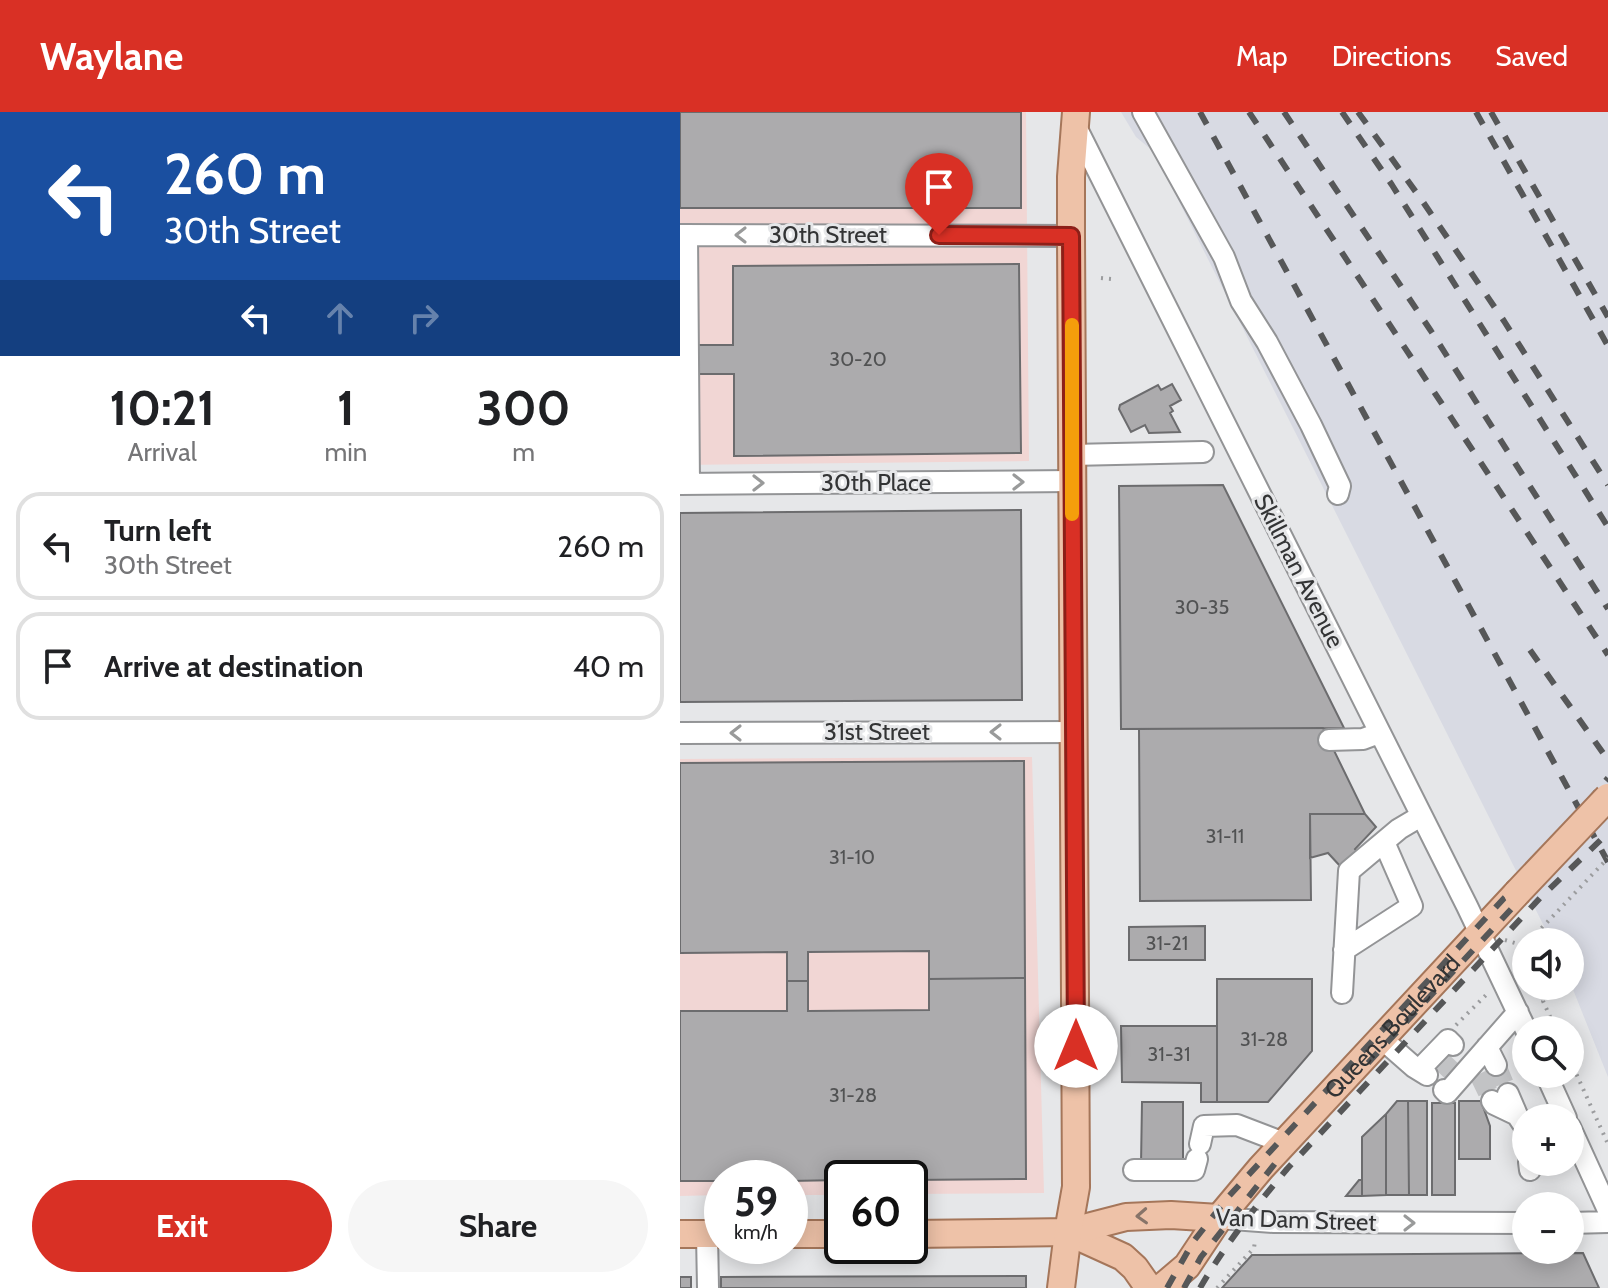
<!DOCTYPE html>
<meta charset="utf-8">
<style>
body{margin:0;font-family:Cabin,sans-serif;background:#f6f6f6;color:#202124;height:100vh;display:flex;flex-direction:column;font-size:30px;white-space:nowrap}
*{box-sizing:border-box;margin:0}
p{font-size:26px;color:#757577}
.icon{flex:none;width:44px;height:44px;fill:none;stroke:currentColor;stroke-width:2;stroke-linecap:round;stroke-linejoin:round}
.map{position:relative;flex:1;overflow:hidden}
.sheet{display:flex;flex-direction:column;background:#fff;width:680px}
.sheet>*{flex:none}
.hud{background:#1a4fa0;color:#fff;overflow:hidden}
.buttons{position:absolute;left:832px;top:816px;display:grid;gap:16px}
.buttons a{display:grid;place-items:center;width:72px;height:72px;border-radius:50%;background:#fff;box-shadow:0 4px 20px #0003;font-size:40px}
.speed{position:absolute;left:24px;top:1048px;display:flex;gap:16px;font-size:40px;font-weight:700;text-align:center}
.speed>*{display:grid;place-content:center;width:104px;height:104px;border-radius:50%;background:#fff;box-shadow:0 4px 20px #0003;line-height:1}
.speed small{font-size:20px;font-weight:400}
.speed .limit{border:4px solid #111;border-radius:12px;background:#fff;color:#111}
.pin{position:absolute;display:grid;place-items:center;width:68px;height:68px;color:#fff;margin:-82px -34px;border-radius:50% 50% 50% 0;rotate:-45deg;box-shadow:0 0 8px #0007}
.pin .icon{rotate:45deg}
.me{position:absolute;width:88px;margin:-44px;rotate:0deg;stroke-linejoin:round;filter:drop-shadow(0 0 6px #0008)}
.turn{display:flex;align-items:center;gap:28px;height:168px;padding:0 32px;font-size:36px}
.turn .icon{width:104px;height:104px;stroke-width:2.5}
.turn b{display:block;font-size:56px;line-height:68px}
.lanes{display:flex;align-items:center;height:76px;padding:0 32px;background:#0003;justify-content:center;gap:40px;direction:ltr}
.lanes .off{opacity:.35}
.eta{display:flex;justify-content:space-evenly;align-items:center;height:136px;text-align:center}
.eta b{font-size:48px;font-weight:800;line-height:56px}
.action{display:flex;gap:16px;margin-top:auto;padding:16px 32px}
.action a{flex:1;height:92px;border-radius:48px;background:#d93025;color:#fff;font-size:32px;font-weight:800;line-height:92px;text-align:center}
.action a+a{background:#f6f6f6;color:#202124}
ul{padding:0;list-style:none}
li{display:flex;align-items:center;gap:24px;height:108px;margin:0 16px 12px;padding:0 16px;border:4px solid #e0e0e0;border-radius:24px}
li div{flex:1}
li b{display:block;font-size:30px}
li em{font-style:normal}
header{display:flex;align-items:center;gap:48px;box-sizing:border-box;height:112px;padding:0 40px;background:#d93025;color:#fff}
header strong{font-size:38px}
nav{display:flex;gap:44px;margin-inline-start:auto;font-size:28px}
main{display:flex;flex:1;min-height:0}
.map>svg:first-child{display:block}
.built{fill:#d8dae3}
.education{fill:#f1d6d4}
.building{fill:#acabad;stroke:#6c6c6e;stroke-width:2}
.lines{fill:none;stroke-linecap:round;stroke-linejoin:round}
.minor-tunnel{stroke:#c2c3c5;stroke-width:20;stroke-dasharray:20 10;stroke-linecap:butt}
.minor-casing{stroke:#939496;stroke-width:24}
.major-casing{stroke:#a5765a;stroke-width:30}
.path{stroke:#9b9c9e;stroke-width:4;stroke-dasharray:2 6;stroke-linecap:butt}
.minor{stroke:#fff;stroke-width:20}
.major{stroke:#eec2a8;stroke-width:26}
.rail{stroke:#565758;stroke-width:6;stroke-dasharray:14 14;stroke-linecap:butt}
.major-bridge-casing{stroke:#a5765a;stroke-width:30;stroke-linecap:butt}
.path-bridge{stroke:#9b9c9e;stroke-width:4;stroke-dasharray:2 6;stroke-linecap:butt}
.major-bridge{stroke:#eec2a8;stroke-width:26}
.oneway{stroke:#999a9a}
.oneway2{stroke:#877469}
.route-casing{stroke:#8d1f18;stroke-width:20}
.route{stroke:#d93025;stroke-width:14}
.slow{stroke:#f59e0b;stroke-width:14}
.labels{text-anchor:middle;stroke-width:6;stroke-linejoin:round;paint-order:stroke}
.number-label{font-size:20px;fill:#515253}
.street-label{font-size:24px;fill:#333435;stroke:#e6e7e9}
</style>
<header>
<strong>Waylane</strong>
<nav><a>Map</a><a>Directions</a><a>Saved</a></nav>
</header>
<main>
<section class="sheet">
<div class="hud">
<div class="turn"><svg class="icon" aria-label="left" viewBox="0 0 24 24"><path d="M17 20v-9H6M10 6l-5 5 5 5"/></svg><div><b>260 m</b>30th Street</div></div>
<div class="lanes"><svg class="icon" aria-label="left" viewBox="0 0 24 24"><path d="M17 20v-9H6M10 6l-5 5 5 5"/></svg><svg class="icon off" aria-label="ahead" viewBox="0 0 24 24"><path d="M12 20V5M6 11l6-6 6 6"/></svg><svg class="icon off" aria-label="right" viewBox="0 0 24 24"><path d="M7 20v-9h11M14 6l5 5-5 5"/></svg></div>
</div>
<div class="eta">
<div><b>10:21</b><p>Arrival</p></div>
<div><b>1</b><p>min</p></div>
<div><b>300</b><p>m</p></div>
</div>
<ul>
<li><svg class="icon" aria-label="left" viewBox="0 0 24 24"><path d="M17 20v-9H6M10 6l-5 5 5 5"/></svg><div><b>Turn left</b><p>30th Street</p></div><em>260 m</em></li>
<li><svg class="icon" aria-label="arrive" viewBox="0 0 24 24"><path d="M6 21V4h12l-3 4 3 4H6"/></svg><div><b>Arrive at destination</b></div><em>40 m</em></li>
</ul>
<div class="action"><a>Exit</a><a>Share</a></div>
</section>
<div class="map">
<svg width="928" height="1176" viewBox="0 0 928 1176">
<rect width="100%" height="100%" fill="#e6e7e9"/>
<path class="built" d="M 441,0 L 928,0 L 928,965 L 890,870 L 890,830 L 872,830 L 474,40 L 456,25 Z"/>
<path class="education" d="M 0,0 L 346,0 L 349,349 L 0,353 Z
M 352,645 L 364,1081 L 230,1082 L 230,1066 L 162,1066 L 162,1083 L 110,1083 L 110,1066 L 42,1066 L 42,1083 L 0,1084 L 0,647 Z"/>
<path class="building" d="M 0,0 L 341,0 L 341,96 L 0,96 Z
M 339,152 L 341,341 L 54,344 L 54,262 L 16,262 L 15,233 L 53,233 L 53,154 Z
M 492,272 L 501,288 L 490,294 L 493,299 L 490,301 L 500,320 L 469,321 L 465,313 L 451,320 L 439,297 L 440,293 L 478,273 L 481,278 Z
M 543,373 L 664,616 L 441,617 L 439,374 Z
M 341,398 L 342,588 L 0,590 L 0,401 Z
M 643,616 L 685,702 L 630,702 L 631,788 L 460,789 L 459,617 Z
M 344,649 L 345,866 L 249,867 L 249,839 L 128,840 L 128,869 L 107,869 L 107,840 L 0,841 L 0,651 Z
M 630,702 L 685,702 L 696,715 L 675,737 L 677,740 L 661,755 L 648,741 L 630,746 Z
M 525,814 L 525,848 L 449,848 L 449,815 Z
M 345,866 L 346,1067 L 230,1068 L 230,1066 L 162,1066 L 162,1068 L 110,1069 L 110,1066 L 42,1066 L 42,1069 L 0,1069 L 0,899 L 107,899 L 107,869 L 128,869 L 128,899 L 249,898 L 249,867 Z
M 537,867 L 632,867 L 632,939 L 588,990 L 537,990 Z
M 441,914 L 537,914 L 537,990 L 521,990 L 521,971 L 442,970 Z
M 717,989 L 728,989 L 729,1083 L 706,1083 L 706,1002 Z
M 728,989 L 747,989 L 747,1083 L 729,1083 Z
M 779,989 L 801,989 L 810,1014 L 810,1047 L 779,1047 Z
M 462,990 L 503,990 L 503,1053 L 461,1053 Z
M 752,991 L 775,991 L 775,1083 L 752,1083 Z
M 706,1002 L 706,1083 L 682,1084 L 682,1025 Z
M 679,1068 L 682,1068 L 682,1084 L 666,1084 Z
M 903,1141 L 919,1176 L 542,1176 L 572,1143 Z
M 346,1164 L 346,1176 L 41,1176 L 41,1165 Z
M 0,1165 L 11,1165 L 11,1176 L 0,1176 Z"/>
<g class="lines">
<path class="minor-tunnel" d="M 760,948 L 777,964
M 816,953 L 828,982
M 799,962 L 812,989"/>
<defs>
<path id="minor" d="M 463,0 L 544,145 L 561,189 L 587,230 L 631,313 L 660,374 L 658,382
M 394,11 L 787,794 L 846,918
M 0,123 L 391,124
M 7,123 L 9,372
M 392,343 L 523,340
M 0,372 L 392,369
M 0,621 L 394,620
M 649,628 L 683,627 L 699,621
M 664,838 L 732,794 L 704,730
M 662,881 L 669,759 L 719,717 L 741,704
M 702,927 L 734,955 L 747,963
M 807,935 L 816,953
M 740,957 L 768,928 L 773,933
M 866,962 L 886,1006
M 764,978 L 767,981 L 838,900
M 828,982 L 837,1003 L 843,1012 L 846,1011
M 812,989 L 814,992 L 837,1003
M 890,1015 L 928,1098
M 520,1032 L 524,1014 L 557,1013 L 604,1031
M 849,1050 L 850,1058
M 454,1058 L 514,1058 L 517,1047
M 539,1106 L 594,1110 L 846,1111
M 890,1111 L 928,1110
M 27,1122 L 28,1176"/>
<g id="major">
<path d="M 388,1120 L 443,1145 L 455,1156 L 469,1176"/>
<path d="M 0,1122 L 42,1122"/>
<path d="M 110,1122 L 162,1122"/>
<path d="M 230,1122 L 388,1120 L 446,1105 L 491,1103 L 539,1106"/>
<path d="M 381,1176 L 388,1120 L 396,1075 L 391,124 L 391,65 L 396,0"/>
<path id="s1" d="M 481,1176 L 507,1154 L 539,1106 L 581,1056 L 837,781"/>
</g>
</defs>
<use href="#minor" class="minor-casing"/>
<use href="#major" class="major-casing"/>
<path class="path" d="M 421,166 L 432,167
M 825,828 L 845,834
M 849,830 L 856,822
M 835,847 L 846,834
M 863,874 L 866,880 L 863,889 L 876,918
M 776,913 L 807,882
M 890,948 L 928,1032
M 537,1176 L 574,1136 L 575,1129"/>
<use href="#minor" class="minor"/>
<use href="#major" class="major"/>
<path class="rail" d="M 520,0 L 928,750
M 569,0 L 928,543
M 604,0 L 751,219 L 928,497
M 662,0 L 712,73 L 928,415
M 678,0 L 741,87 L 824,209 L 928,373
M 796,0 L 928,234
M 811,0 L 928,205
M 850,538 L 928,648
M 688,951 L 928,693
M 487,1176 L 513,1130 L 549,1084 L 851,757 L 928,666
M 504,1176 L 521,1145 L 601,1044
M 520,1176 C 545,1133 575,1095 607,1057 L 860,786 L 928,721"/>
<defs>
<path id="major-bridge" d="M 837,781 L 928,685"/>
</defs>
<use href="#major-bridge" class="major-bridge-casing"/>
<path class="path-bridge" d="M 856,822 L 928,746"/>
<use href="#major-bridge" class="major-bridge"/>
</g>
<defs><path id="oneway-chevron" d="M-2-3.5L2.5 0L-2 3.5" fill="none" stroke-width="1.6" stroke-linecap="round" stroke-linejoin="round" transform="scale(2)"/></defs>
<g class="oneway">
<use href="#oneway-chevron" transform="translate(61 123) rotate(180)"/>
<use href="#oneway-chevron" transform="translate(338 370)"/>
<use href="#oneway-chevron" transform="translate(78 371)"/>
<use href="#oneway-chevron" transform="translate(316 620) rotate(180)"/>
<use href="#oneway-chevron" transform="translate(56 621) rotate(180)"/>
<use href="#oneway-chevron" transform="translate(729 1111)"/>
</g>
<use class="oneway2" href="#oneway-chevron" transform="translate(462 1104) rotate(177)"/>
<g class="lines">
<defs>
<path id="route" d="M 259,123 L 391,124 L 396,934"/>
</defs>
<use href="#route" class="route-casing"/>
<use href="#route" class="route"/>
<path class="slow" d="M 392,213 L 392,402"/>
</g>
<g class="labels">
<g class="number-label">
<text x="178" y="254">30-20</text>
<text x="522" y="502">30-35</text>
<text x="545" y="731">31-11</text>
<text x="172" y="752">31-10</text>
<text x="487" y="838">31-21</text>
<text x="584" y="934">31-28</text>
<text x="489" y="949">31-31</text>
<text x="173" y="990">31-28</text>
</g>
<g class="street-label">
<text x="148" y="131">30th Street</text>
<text x="196" y="379">30th Place</text>
<text transform="translate(619 459) rotate(63)" y="8">Skillman Avenue</text>
<text x="197" y="628">31st Street</text>
<text dy="8" stroke="none"><textPath href="#s1" startOffset="350">Queens Boulevard</textPath></text>
<text transform="translate(616 1108) rotate(2)" y="8">Van Dam Street</text>
</g>
</g>
</svg>
<div class="buttons">
<a><svg class="icon" aria-label="sound" viewBox="0 0 24 24"><path d="M4 9h4l5-4v14l-5-4H4zM17 9q2 3 0 6"/></svg></a>
<a><svg class="icon" aria-label="search" viewBox="0 0 24 24"><circle cx="10" cy="10" r="6"/><path d="M15 15l6 6"/></svg></a>
<a>+</a>
<a>−</a>
</div>
<div class="speed"><div>59<small>km/h</small></div><div class="limit">60</div></div>
<div class="pin" style="left:259px;top:123px;background:#d93025"><svg class="icon" aria-label="arrive" viewBox="0 0 24 24"><path d="M6 21V4h12l-3 4 3 4H6"/></svg></div>
<svg class="me" style="left:396px;top:934px" viewBox="-20 -20 40 40"><circle r="19" fill="#fff"/><path d="M0-13L10 11 0 6-10 11z" fill="#d93025"/></svg>
</div>
</main>
